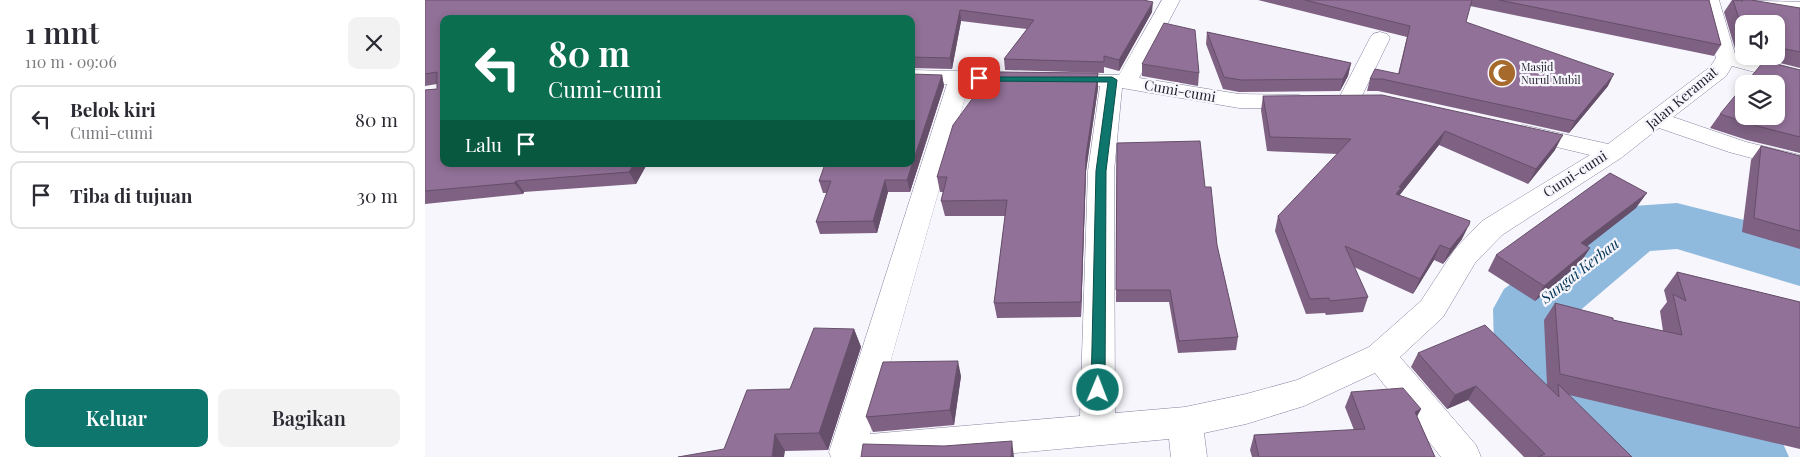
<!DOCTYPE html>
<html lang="id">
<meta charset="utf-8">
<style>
body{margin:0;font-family:"Playfair Display",serif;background:#f2f2f3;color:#2b2b33;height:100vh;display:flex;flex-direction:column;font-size:19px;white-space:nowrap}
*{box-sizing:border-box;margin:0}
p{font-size:16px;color:#7c7c81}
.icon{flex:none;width:28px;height:28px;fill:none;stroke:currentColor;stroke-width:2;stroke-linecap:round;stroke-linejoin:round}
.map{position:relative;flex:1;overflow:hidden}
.sheet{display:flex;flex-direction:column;background:#fff;width:425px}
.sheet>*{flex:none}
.guide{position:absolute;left:15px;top:15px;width:475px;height:152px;border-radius:10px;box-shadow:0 2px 8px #0003;background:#0b6e4f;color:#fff;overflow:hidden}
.buttons{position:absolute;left:1310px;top:15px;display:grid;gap:10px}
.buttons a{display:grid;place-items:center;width:50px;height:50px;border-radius:10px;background:#fff;box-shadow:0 2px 8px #0003;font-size:25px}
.pin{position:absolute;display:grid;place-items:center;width:42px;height:42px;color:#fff;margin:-21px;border-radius:10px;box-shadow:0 2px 8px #0006}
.me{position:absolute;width:55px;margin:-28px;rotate:1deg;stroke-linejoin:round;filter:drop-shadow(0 0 4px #0008)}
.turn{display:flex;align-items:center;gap:18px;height:105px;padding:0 25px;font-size:22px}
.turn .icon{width:65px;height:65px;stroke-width:2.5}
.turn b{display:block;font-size:35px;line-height:42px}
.then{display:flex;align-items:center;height:48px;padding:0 25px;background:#0003;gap:10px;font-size:19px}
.round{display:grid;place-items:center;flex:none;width:52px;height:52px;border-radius:10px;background:#f2f2f3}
.head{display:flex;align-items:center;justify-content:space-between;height:85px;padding:0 25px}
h1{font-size:30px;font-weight:600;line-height:38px}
.button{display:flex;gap:10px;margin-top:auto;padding:10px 25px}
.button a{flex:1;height:58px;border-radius:10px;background:#0f766e;color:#fff;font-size:20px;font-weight:600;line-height:58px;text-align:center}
.button a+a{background:#f2f2f3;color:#2b2b33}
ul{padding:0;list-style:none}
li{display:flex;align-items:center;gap:15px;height:68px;margin:0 10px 8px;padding:0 15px;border:2px solid #e1e1e2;border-radius:10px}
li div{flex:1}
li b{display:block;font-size:19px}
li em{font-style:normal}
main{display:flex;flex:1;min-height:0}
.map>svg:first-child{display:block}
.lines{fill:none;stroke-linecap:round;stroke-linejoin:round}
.river{fill:#8fbade;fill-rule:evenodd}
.minor-casing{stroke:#87809f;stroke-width:1}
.minor{fill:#fff;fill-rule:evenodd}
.wall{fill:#7e6183}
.shaded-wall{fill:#664f6a}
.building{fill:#927198;stroke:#664f6a}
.route{fill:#0f766e;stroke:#0a4d48}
.labels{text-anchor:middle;stroke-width:4.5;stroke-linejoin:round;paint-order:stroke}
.far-poi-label{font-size:11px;fill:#221f2b;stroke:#f7f6fd;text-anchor:start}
.street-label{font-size:14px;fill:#221f2b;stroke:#f7f6fd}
.water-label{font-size:15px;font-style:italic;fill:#003456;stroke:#f7f6fd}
</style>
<main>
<section class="sheet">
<div class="head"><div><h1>1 mnt</h1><p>110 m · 09:06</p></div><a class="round"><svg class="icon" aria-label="close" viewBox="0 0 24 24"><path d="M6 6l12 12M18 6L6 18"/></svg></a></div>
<ul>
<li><svg class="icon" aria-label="left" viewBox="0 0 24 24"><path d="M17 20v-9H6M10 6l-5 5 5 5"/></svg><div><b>Belok kiri</b><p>Cumi-cumi</p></div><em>80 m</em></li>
<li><svg class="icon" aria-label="arrive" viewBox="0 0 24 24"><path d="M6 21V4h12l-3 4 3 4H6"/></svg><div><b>Tiba di tujuan</b></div><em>30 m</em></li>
</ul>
<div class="button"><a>Keluar</a><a>Bagikan</a></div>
</section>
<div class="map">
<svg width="1375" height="457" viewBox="0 0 1375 457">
<rect width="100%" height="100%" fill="#f7f6fd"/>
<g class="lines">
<path class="river" d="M 1252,203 L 1375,234 L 1375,286 L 1252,249 L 1225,251 L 1145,319 L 1150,365 L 1181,380 L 1320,416 L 1351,428 L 1364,457 L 1187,457 L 1134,439 L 1082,410 L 1070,385 L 1068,309 L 1079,289 L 1184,212 L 1208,206 Z"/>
<defs>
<path id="minor" d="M 737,0 L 755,0 L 714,78 L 814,94 L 874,95 L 882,97 L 885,102 L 882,107 L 874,109 L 814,108 L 697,88 L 689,171 L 690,413 L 760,407 L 821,394 L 872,380 L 944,347 L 996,301 L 1030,249 L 1057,221 L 1165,155 L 1090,137 L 1086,132 L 1090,127 L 1098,125 L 1183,144 L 1285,67 L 1291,58 L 1276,0 L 1294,0 L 1310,54 L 1375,70 L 1375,84 L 1307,66 L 1301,76 L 1248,117 L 1321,142 L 1375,155 L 1375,171 L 1304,152 L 1234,128 L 1196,158 L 1077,235 L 1050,263 L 1018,317 L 975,357 L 1051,445 L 1056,457 L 1016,457 L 950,373 L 879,406 L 821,424 L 779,433 L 782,457 L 746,457 L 744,439 L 546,457 L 406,457 L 404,452 L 522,84 L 486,84 L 486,70 L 694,75 ZM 544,84 L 675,86 L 663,171 L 655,416 L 445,434 Z
M 1308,0 L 1375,2 L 1375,14 L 1317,6 L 1310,4 Z
M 955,32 L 962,34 L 965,38 L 935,100 L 932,105 L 924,107 L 916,105 L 913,100 L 945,38 L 948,34 Z"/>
</defs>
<use href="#minor" class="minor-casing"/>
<use href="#minor" class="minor"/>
</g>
<path class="wall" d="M 0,0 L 727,12 L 694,71 L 679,67 L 679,73 L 580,70 L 579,59 L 602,29 L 536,21 L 527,69 L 486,68 L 486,19 L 19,19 L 222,164 L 211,184 L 99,192 L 98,194 L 0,204 L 0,90 L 12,89 L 12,84 L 0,86 Z
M 833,0 L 1284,0 L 1296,45 L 1289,56 L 1045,6 L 1041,22 L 1183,86 L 1144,133 L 953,91 L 942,91 L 945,79 L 973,74 L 982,37 Z
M 1307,0 L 1315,1 L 1316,0 L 1326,0 L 1375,8 L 1375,68 L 1327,56 L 1351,56 L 1351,24 L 1319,24 L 1319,54 L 1311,52 L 1299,12 Z
M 782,32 L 926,63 L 923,76 L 915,91 L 814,92 L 798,89 L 781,44 Z
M 717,64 L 774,73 L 773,86 L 717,76 Z
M 1375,70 L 1375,153 L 1322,140 L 1285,128 L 1295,114 Z
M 673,73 L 673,88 L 661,171 L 656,317 L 572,318 L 569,303 L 580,216 L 520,216 L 516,201 L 518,192 L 515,192 L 512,177 Z
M 517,75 L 519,86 L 485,192 L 463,192 L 452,233 L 395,234 L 391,222 L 402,193 L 398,193 L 394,181 Z
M 838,96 L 1130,150 L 1103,184 L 1014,145 L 974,196 L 1037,239 L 1018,264 L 1009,260 L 988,294 L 929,267 L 943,297 L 938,312 L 901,315 L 900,313 L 881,314 L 850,231 L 853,216 L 913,154 L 842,151 L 836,110 Z
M 692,143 L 780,187 L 792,245 L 813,337 L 811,350 L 753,353 L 744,302 L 691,302 Z
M 1336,146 L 1375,156 L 1375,249 L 1317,232 L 1326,160 Z
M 1211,208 L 1162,246 L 1165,248 L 1155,263 L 1110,301 L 1063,271 L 1071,255 Z
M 1252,272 L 1375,302 L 1375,449 L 1144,395 L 1207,457 L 1099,457 L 1043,400 L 1022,409 L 986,367 L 993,353 L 1122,385 L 1119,320 L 1130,303 L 1188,320 L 1238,331 L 1235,311 L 1242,302 L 1239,290 Z
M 429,329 L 436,347 L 403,450 L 360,451 L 299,449 L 365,389 Z
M 536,376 L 529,425 L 448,432 L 441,417 Z
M 926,392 L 996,409 L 992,416 L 1010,457 L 827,457 L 825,450 L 829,435 L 929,430 L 920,407 Z"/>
<path class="shaded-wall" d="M 728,2 L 727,12 L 694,71 L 694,60 Z
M 535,10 L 536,21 L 527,69 L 525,58 Z
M 926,63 L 923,76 L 915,91 L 918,79 Z
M 673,73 L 673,88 L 661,171 L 656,317 L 656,302 L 661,156 Z
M 1189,74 L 1183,86 L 1144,133 L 1150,121 Z
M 517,75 L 519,86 L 485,192 L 482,180 Z
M 1020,131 L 1014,145 L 973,197 L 971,194 L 974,187 Z
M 1138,135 L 1130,150 L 1103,184 L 1111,169 Z
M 209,164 L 222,164 L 211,184 L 204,172 Z
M 460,180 L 463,192 L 452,233 L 448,221 Z
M 91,181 L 99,192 L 98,194 L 89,183 Z
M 1222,193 L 1211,208 L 1147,258 L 1156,243 Z
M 1044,225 L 1037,239 L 1018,264 L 1025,249 Z
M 1015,245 L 1009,260 L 988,294 L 995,279 Z
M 1165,248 L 1155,263 L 1110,301 L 1119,286 Z
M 429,329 L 436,347 L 403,450 L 394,433 Z
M 533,361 L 536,376 L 529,425 L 525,410 Z
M 1051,386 L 1043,400 L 1022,409 L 1030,395 Z
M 996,409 L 988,424 L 990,412 Z
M 350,434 L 360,451 L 359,457 L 347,457 Z
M 587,441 L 589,457 L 586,457 Z"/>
<path class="building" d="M 0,0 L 718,0 L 728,2 L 694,60 L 679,56 L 679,62 L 579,59 L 609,20 L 535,10 L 525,58 L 486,57 L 486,19 L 19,19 L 19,164 L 209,164 L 204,172 L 91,181 L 89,183 L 0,191 L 0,90 L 12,89 L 12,72 L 0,74 Z
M 880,0 L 1047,0 L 1041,22 L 1189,74 L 1150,121 L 957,79 L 945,79 L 950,69 L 974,74 L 985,26 Z
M 1074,0 L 1284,0 L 1296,45 Z
M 1308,0 L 1318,1 L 1317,0 L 1326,0 L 1375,8 L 1375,52 L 1351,47 L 1351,24 L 1319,24 L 1319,35 Z
M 739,23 L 770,30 L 774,73 L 717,64 Z
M 782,32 L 926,63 L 918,79 L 816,80 L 799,77 Z
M 1339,61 L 1375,70 L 1375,137 L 1332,126 L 1295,114 L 1319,85 L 1319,116 L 1351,116 L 1351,84 L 1320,84 Z
M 567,72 L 673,73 L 661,156 L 656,302 L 569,303 L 582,200 L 516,201 L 522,177 L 512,177 L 528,125 Z
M 486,74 L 517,75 L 482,180 L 460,180 L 448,221 L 391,222 L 406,181 L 394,181 L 400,164 L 486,164 Z
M 957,95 L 1138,135 L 1111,169 L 1020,131 L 974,187 L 976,188 L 971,194 L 1045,221 L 1044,225 L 1025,249 L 1015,245 L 995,279 L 920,246 L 943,297 L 905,301 L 904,298 L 885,299 L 853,216 L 926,139 L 845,137 L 838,96 Z
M 775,141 L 780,187 L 786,187 L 792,245 L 813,337 L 754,341 L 745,290 L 691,290 L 692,143 Z
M 1336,146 L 1375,156 L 1375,231 L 1329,218 Z
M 1185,173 L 1222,193 L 1156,243 L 1165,248 L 1119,286 L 1071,255 Z
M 1252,272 L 1375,302 L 1375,428 L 1135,374 L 1130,303 L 1188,318 L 1188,320 L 1257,335 L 1248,294 L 1261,301 Z
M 1060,325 L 1134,397 L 1133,384 L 1207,457 L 1113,457 L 1120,454 L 1051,386 L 1030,395 L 993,353 Z
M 389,328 L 429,329 L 394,433 L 350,434 L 347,457 L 253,457 L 299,449 L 322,390 L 365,389 Z
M 533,361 L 525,410 L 441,417 L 458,362 Z
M 978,388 L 996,409 L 990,412 L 1010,457 L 834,457 L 829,435 L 940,429 L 926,392 Z
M 587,441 L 586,457 L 436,457 L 438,444 L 519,446 Z"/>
<path class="route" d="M 551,77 L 687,77 L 692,80 L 681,171 L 680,390 L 678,394 L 668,394 L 666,390 L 671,171 L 683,82 L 554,81 L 551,80 Z"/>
<defs>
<symbol id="mosque-disc" viewBox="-11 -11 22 22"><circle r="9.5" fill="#a66a2d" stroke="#f7f6fd"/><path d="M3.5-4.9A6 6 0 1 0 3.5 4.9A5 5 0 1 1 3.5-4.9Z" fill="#fff"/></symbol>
</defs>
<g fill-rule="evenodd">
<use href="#mosque-disc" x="1061" y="57" width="32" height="32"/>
</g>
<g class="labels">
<g class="far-poi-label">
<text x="1096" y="71">Masjid<tspan x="1096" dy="13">Nurul Mubil</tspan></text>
</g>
<g class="street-label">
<text transform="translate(755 91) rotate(10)" y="5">Cumi-cumi</text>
<text transform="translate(1257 98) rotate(-40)" y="5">Jalan Keramat</text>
<text transform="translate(1150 174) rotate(-33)" y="5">Cumi-cumi</text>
</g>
<g class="water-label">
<text transform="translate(1155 271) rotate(-38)" y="5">Sungai Kerbau</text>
</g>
</g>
</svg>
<div class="buttons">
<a><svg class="icon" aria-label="sound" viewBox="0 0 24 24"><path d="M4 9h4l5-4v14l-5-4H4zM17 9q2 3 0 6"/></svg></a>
<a><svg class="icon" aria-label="layers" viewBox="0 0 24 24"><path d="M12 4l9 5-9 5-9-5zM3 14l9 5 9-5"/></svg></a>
</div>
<div class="pin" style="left:554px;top:78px;background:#d93025"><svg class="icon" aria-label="arrive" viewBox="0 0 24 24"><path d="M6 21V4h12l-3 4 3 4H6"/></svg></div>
<svg class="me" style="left:673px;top:390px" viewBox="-20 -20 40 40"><circle r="17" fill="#0f766e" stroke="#fff" stroke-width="3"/><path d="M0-11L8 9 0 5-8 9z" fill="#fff"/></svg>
<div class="guide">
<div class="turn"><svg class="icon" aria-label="left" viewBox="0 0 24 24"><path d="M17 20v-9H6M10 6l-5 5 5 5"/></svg><div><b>80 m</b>Cumi-cumi</div></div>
<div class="then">Lalu<svg class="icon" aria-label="arrive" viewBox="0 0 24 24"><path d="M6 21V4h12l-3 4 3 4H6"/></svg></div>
</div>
</div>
</main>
